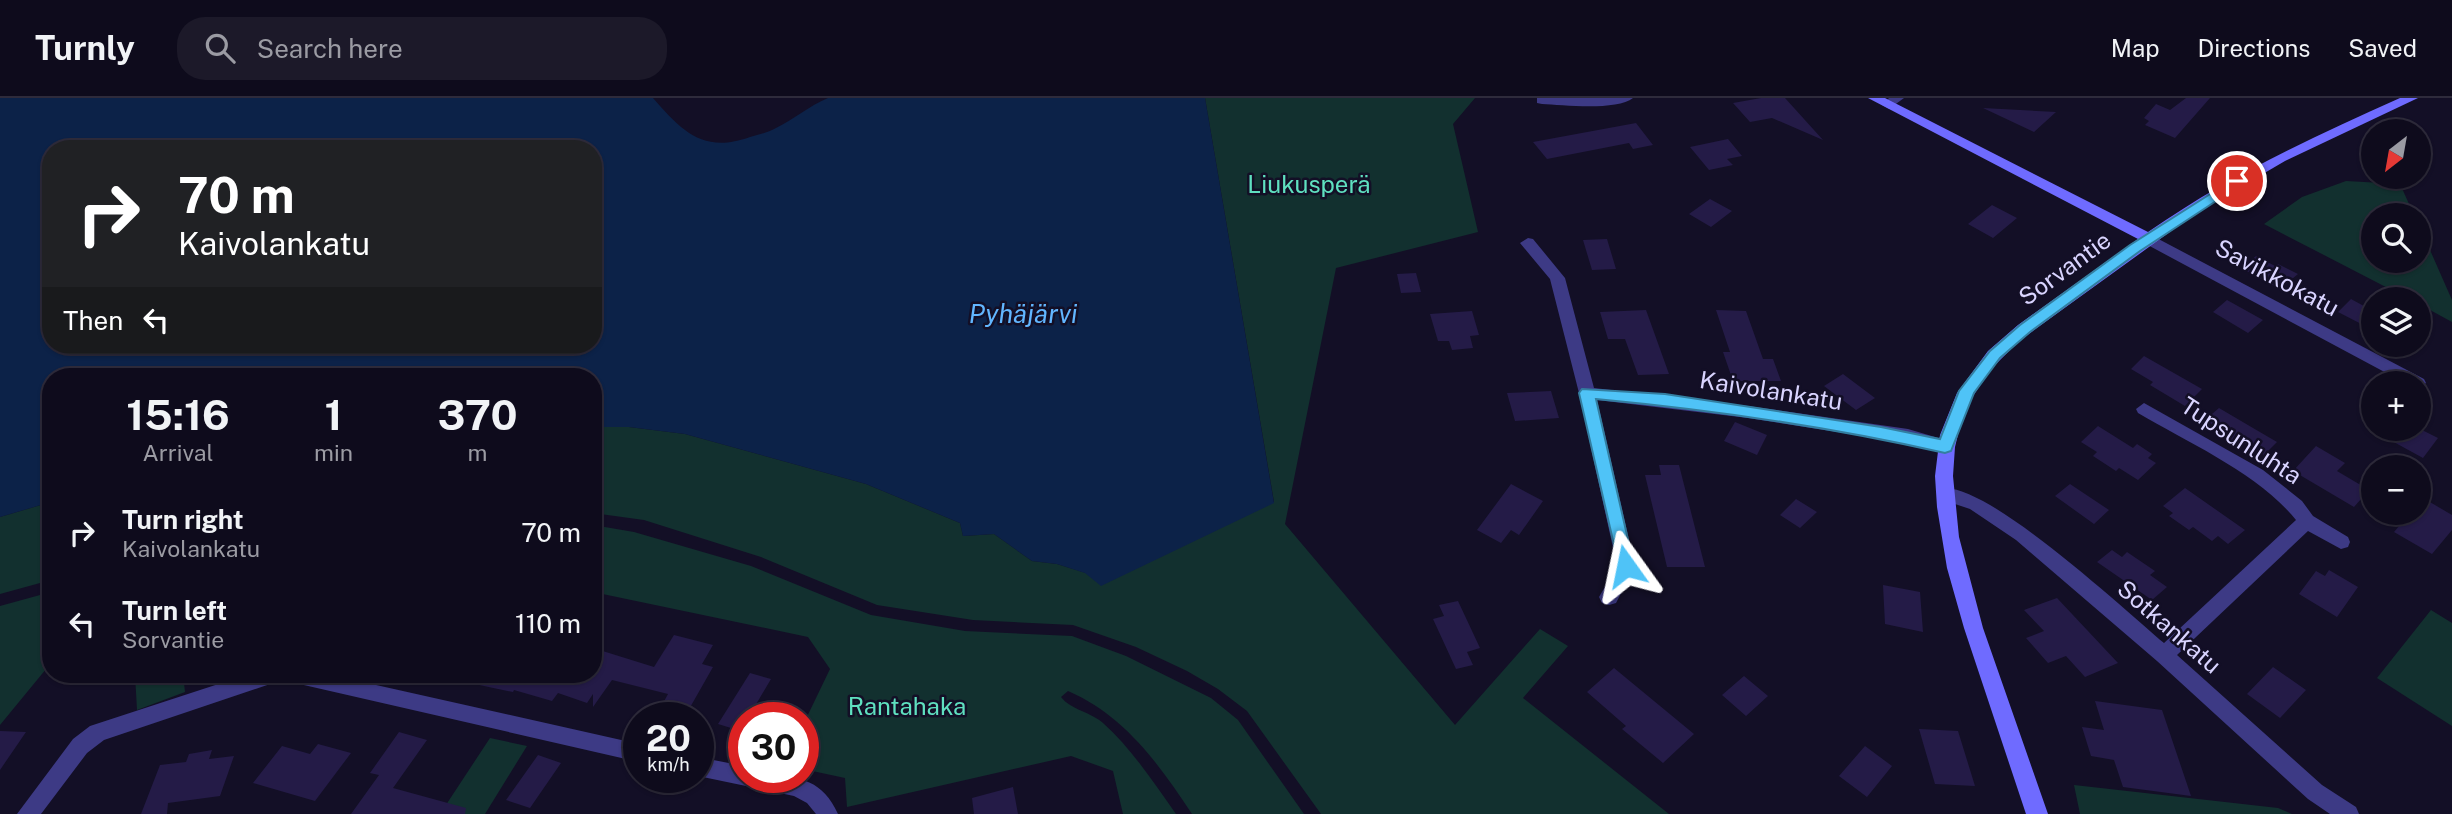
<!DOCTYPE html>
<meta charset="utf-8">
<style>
body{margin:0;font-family:"Public Sans",sans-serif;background:#1c1929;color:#f1f3f6;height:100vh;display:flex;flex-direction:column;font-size:26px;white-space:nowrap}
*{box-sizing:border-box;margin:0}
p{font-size:23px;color:#9b9ba3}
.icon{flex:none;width:38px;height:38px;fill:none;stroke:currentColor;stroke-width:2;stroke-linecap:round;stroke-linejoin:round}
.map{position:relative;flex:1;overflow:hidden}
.details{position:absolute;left:42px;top:270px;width:560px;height:315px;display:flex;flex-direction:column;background:#0e0b1c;border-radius:28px;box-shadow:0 2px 5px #0004,0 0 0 2px #2e2b3b}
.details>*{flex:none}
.top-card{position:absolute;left:42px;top:42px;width:560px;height:214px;border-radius:28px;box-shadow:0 2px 5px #0004,0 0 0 2px #2e2b3b;background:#202124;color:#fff;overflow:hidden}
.needle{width:46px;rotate:211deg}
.tools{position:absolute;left:2361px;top:21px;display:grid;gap:14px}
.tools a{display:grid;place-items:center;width:70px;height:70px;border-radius:50%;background:#0e0b1c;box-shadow:0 2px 5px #0004,0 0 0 2px #2e2b3b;font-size:35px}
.speed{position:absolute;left:623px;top:604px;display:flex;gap:14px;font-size:35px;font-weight:700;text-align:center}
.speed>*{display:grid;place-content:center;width:91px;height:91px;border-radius:50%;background:#0e0b1c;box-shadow:0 2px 5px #0004,0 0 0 2px #2e2b3b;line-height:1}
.speed small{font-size:18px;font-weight:400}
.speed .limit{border:10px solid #d22;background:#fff;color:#111}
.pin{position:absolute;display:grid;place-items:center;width:60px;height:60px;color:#fff;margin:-30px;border:4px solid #fff;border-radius:50%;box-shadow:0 2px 7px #0007}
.me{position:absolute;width:77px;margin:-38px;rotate:348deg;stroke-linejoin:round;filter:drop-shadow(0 0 5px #0008)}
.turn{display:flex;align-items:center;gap:24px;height:147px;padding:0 21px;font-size:32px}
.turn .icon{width:91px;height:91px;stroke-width:2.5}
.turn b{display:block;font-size:49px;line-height:60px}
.then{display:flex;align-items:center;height:66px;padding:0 21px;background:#0003;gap:14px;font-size:26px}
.eta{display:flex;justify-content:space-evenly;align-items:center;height:119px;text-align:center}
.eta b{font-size:42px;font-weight:700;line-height:49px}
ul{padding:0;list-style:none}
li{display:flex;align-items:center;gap:21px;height:91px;padding:0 21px}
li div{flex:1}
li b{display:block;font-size:26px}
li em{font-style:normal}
header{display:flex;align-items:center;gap:42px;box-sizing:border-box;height:98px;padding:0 35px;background:#0e0b1c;border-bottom:2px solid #2e2b3b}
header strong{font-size:33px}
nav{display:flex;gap:38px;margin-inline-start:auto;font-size:24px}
.search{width:490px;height:63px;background:#1c1929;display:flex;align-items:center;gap:18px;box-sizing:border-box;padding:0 24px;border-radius:28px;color:#9b9ba3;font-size:26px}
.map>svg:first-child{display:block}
.green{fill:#12302f}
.water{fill:#0c2248;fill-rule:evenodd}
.building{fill:#241b47}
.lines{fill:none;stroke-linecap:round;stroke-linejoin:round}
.street{fill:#3d3a85;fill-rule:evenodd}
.secondary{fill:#6f6bff;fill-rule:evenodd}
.route{fill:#4fc3f7;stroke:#337fa1;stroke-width:2}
.labels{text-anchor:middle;stroke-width:5;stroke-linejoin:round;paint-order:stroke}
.park-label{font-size:24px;fill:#5fe0c0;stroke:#130f26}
.street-label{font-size:24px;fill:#d9d4ff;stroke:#130f26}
.water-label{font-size:26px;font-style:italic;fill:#62b6ff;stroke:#130f26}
</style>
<header>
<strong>Turnly</strong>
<div class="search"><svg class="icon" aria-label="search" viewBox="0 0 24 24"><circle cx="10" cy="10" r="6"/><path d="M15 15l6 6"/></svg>Search here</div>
<nav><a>Map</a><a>Directions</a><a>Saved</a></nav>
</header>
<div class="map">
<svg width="2452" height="716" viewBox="0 0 2452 716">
<rect width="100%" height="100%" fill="#130f26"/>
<path class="green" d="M 1205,0 L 1475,0 L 1453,26 L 1478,134 L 1336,170 L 1285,426 L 1455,627 L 1540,531 L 1568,548 L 1523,600 L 1669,716 L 1321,716 L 1247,613 L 1218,591 L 1187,573 L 1136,549 L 1073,527 L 973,522 L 877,507 L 761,459 L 644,422 L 593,415 L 593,329 L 629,329 L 685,336 L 866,386 L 960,425 L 963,438 L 994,436 L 1032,463 L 1057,466 L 1086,475 L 1101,487 L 1274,404 Z
M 2346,83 L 2400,86 L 2414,117 L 2373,117 L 2373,163 L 2418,163 L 2419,127 L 2452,202 L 2452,224 L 2419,206 L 2418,201 L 2409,201 L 2264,126 L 2302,99 Z
M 51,404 L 51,482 L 0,496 L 0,419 Z
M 593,427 L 634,434 L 751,468 L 871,517 L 965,533 L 1072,538 L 1126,558 L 1211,600 L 1238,622 L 1304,716 L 1192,716 C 1158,665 1125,618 1068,593 L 1061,599 C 1071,612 1091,614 1103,625 C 1132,651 1154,685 1176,716 L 1123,716 L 1113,673 L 1071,658 L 847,709 L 845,680 L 803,671 L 803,627 L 830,571 L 808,539 L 593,494 Z
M 51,494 L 51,565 L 0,627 L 0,508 Z
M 2431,512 L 2452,525 L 2452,628 L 2377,580 Z
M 135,576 L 183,576 L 185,594 L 137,612 Z
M 490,640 L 527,648 L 485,716 L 440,716 Z
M 2074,687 L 2278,710 L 2292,716 L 2080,716 Z"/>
<path class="water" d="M 0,0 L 653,0 C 682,33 703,56 750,39 C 759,36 768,35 776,30 C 794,21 809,8 828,0 L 1205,0 L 1274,405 L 1101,488 L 1085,475 L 1057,466 L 1032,463 L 994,436 L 963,438 L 960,425 L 866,386 L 685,336 L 629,329 L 593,329 L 593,278 L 51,278 L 51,404 L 0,419 ZM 51,51 L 593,51 L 593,247 L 51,247 Z"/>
<path class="building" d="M 1761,0 L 1785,0 L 1823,42 L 1772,20 L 1750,24 L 1733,5 Z
M 2186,0 L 2210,0 L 2175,40 L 2145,27 L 2149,23 L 2144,20 L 2156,6 L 2170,12 Z
M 1983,10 L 2056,14 L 2034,34 Z
M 1636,25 L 1653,47 L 1633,51 L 1629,45 L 1547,61 L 1533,44 Z
M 1728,41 L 1742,58 L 1727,61 L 1733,67 L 1709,72 L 1690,49 Z
M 1710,101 L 1732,113 L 1711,129 L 1689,116 Z
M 1992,107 L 2017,120 L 1993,140 L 1968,126 Z
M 1607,141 L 1616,171 L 1592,172 L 1583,142 Z
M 2256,158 L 2275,168 L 2278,166 L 2298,176 L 2280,191 L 2241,170 Z
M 1416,175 L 1421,194 L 1401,195 L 1397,176 Z
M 2351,201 L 2373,213 L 2373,232 L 2338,214 Z
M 2227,202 L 2263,222 L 2248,235 L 2213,214 Z
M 1646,212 L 1669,276 L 1638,277 L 1625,241 L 1608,241 L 1600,214 Z
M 1716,212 L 1746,213 L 1763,261 L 1773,261 L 1781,283 L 1733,283 L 1723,254 L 1730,254 Z
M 1472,213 L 1479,237 L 1470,238 L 1473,250 L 1452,252 L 1449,243 L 1438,243 L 1430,216 Z
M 2144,258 L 2202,291 L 2185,308 L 2150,287 L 2153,284 L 2131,271 Z
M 1843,276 L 1875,300 L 1856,312 L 1824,288 Z
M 1551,293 L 1559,320 L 1515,323 L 1507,295 Z
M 2219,310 L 2253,330 L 2277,344 L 2264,357 L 2241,343 L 2238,346 L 2222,336 L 2225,334 L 2205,322 Z
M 1735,324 L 1767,337 L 1757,357 L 1724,343 Z
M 2098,328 L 2133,350 L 2137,346 L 2152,356 L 2148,360 L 2156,365 L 2138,382 L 2119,370 L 2116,373 L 2093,358 L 2097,354 L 2081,344 Z
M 2370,331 L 2420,331 L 2438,340 L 2423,360 Z
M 2316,348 L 2345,365 L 2337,373 L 2369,392 L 2354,409 L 2293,373 Z
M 1659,367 L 1679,367 L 1705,469 L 1667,469 L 1645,377 L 1661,377 Z
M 1511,386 L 1543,403 L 1519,437 L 1511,432 L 1501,445 L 1477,432 Z
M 2070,386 L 2109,412 L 2094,426 L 2055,398 Z
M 2185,390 L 2245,432 L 2228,446 L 2218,438 L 2212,443 L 2193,429 L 2189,432 L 2169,418 L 2173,415 L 2163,408 Z
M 2423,400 L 2452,417 L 2452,432 L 2432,456 L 2394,434 L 2410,415 L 2418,415 L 2418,405 Z
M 1796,401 L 1817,414 L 1800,430 L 1780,417 Z
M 2112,452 L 2122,459 L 2127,454 L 2155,473 L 2150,477 L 2167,489 L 2152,502 L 2097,464 Z
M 2329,472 L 2358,489 L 2337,519 L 2299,496 L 2316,473 L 2325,478 Z
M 1883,487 L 1920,494 L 1923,534 L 1885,526 Z
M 2057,500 L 2118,565 L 2085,579 L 2066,558 L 2048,565 L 2026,540 L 2044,533 L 2024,512 Z
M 1458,503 L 1480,550 L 1467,554 L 1473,567 L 1456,571 L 1433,521 L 1444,518 L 1439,507 Z
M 674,537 L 713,547 L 702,566 L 713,569 L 684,620 L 655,620 L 668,596 L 612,582 L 593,609 L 593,596 L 587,605 L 558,595 L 552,603 L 514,592 L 513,594 L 465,584 L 466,576 L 593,576 L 593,550 L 654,569 Z
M 2273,569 L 2306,592 L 2280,620 L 2247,596 Z
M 1614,570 L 1694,636 L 1663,665 L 1622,631 L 1626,628 L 1587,594 Z
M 750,575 L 771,581 L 748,620 L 744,620 L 744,634 L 718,626 Z
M 1744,578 L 1768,598 L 1746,618 L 1722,597 Z
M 2095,603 L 2162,612 L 2191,698 L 2123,689 L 2114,662 L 2091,658 L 2082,629 L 2104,632 Z
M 1919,631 L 1958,633 L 1975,688 L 1935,686 Z
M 0,633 L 26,634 L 0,672 Z
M 399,634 L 427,642 L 393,690 L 466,710 L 465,716 L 351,716 L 379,677 L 370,675 Z
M 318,646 L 351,655 L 315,703 L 253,685 L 282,648 L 310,656 Z
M 1865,648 L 1892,668 L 1867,699 L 1839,678 Z
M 212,652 L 209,661 L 234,658 L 220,698 L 168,705 L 167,716 L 141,716 L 160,667 L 186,664 L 189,656 Z
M 538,657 L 561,665 L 530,710 L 506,702 Z
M 1013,689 L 1018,716 L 974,716 L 972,700 Z"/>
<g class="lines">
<path class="street" d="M 1537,0 L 1633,0 C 1617,13 1563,7 1542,6 L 1537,5 Z
M 1889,0 L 1904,0 L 1889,11 L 1882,7 Z
M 2149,136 L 2424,281 L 2426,285 L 2418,291 L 2418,285 L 2405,285 L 2144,145 L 2141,141 L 2144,137 Z
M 1528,140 L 1533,141 L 1565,180 L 1594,290 L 1748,308 L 1908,331 L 1952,344 L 1955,349 L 1952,354 L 1946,356 L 1908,345 L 1748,320 L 1597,302 L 1635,468 L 1616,505 L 1609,507 L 1602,505 L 1599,499 L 1617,468 L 1579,295 L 1550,181 L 1520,145 Z
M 2144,305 L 2263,372 L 2302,403 L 2313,418 L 2348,439 L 2350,444 L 2348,449 L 2341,451 L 2308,433 L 2177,557 L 2322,687 L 2356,709 L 2359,716 L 2330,716 L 2308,701 L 2157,563 L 2016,442 L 1970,411 L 1940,401 L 1937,396 L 1940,391 C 1981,378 2128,515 2164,545 L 2296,422 C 2259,376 2189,345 2138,315 L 2136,311 Z
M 249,576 L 327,576 L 639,646 L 639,664 L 282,582 L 104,642 L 87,655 L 41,716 L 17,716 L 73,641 L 90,628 Z
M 698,659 L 744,668 L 744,679 C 785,679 818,672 838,716 L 816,716 L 807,705 L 794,698 L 698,678 Z"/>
<path class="secondary" d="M 1868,0 L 1885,0 L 2148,134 C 2230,77 2309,41 2400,0 L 2418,0 L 2285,63 L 2196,115 L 2019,243 L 1991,271 L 1971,301 L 1961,324 L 1955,349 L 1953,378 L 1959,439 L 1983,530 L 2048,716 L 2026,716 L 1964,530 L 1947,470 L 1937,409 L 1935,378 L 1940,337 L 1957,295 L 1988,253 L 2018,227 L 2138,141 Z"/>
</g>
<path class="route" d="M 2237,79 L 2242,80 L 2242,86 L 2140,153 L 2030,234 L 2000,260 L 1974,295 L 1951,353 L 1945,355 C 1831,329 1713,312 1596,301 L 1634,468 L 1632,473 L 1620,473 L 1579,295 L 1582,291 L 1665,296 L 1881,329 L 1940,341 L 1959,293 L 1990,253 L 2020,227 L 2130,147 Z"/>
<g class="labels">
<g class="park-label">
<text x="1309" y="95">Liukusperä</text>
<text x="907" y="617">Rantahaka</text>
</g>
<g class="street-label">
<text transform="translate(2065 171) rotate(-36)" y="8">Sorvantie</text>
<text transform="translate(2277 180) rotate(28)" y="8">Savikkokatu</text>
<text transform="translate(1771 293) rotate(9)" y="8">Kaivolankatu</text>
<text transform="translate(2241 343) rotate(33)" y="8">Tupsunluhta</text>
<text transform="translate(2169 529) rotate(41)" y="8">Sotkankatu</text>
</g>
<g class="water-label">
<text x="1023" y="225">Pyhäjärvi</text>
</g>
</g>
</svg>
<div class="tools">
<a><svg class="needle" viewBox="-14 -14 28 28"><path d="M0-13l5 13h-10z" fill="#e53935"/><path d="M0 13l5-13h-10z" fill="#9b9ba3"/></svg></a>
<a><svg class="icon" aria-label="search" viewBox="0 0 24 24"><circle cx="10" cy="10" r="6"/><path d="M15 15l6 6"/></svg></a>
<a><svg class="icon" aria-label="layers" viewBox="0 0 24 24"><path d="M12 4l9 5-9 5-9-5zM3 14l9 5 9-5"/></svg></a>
<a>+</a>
<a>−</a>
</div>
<div class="speed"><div>20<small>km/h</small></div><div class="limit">30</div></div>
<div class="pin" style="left:2237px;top:83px;background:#d93025"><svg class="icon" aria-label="arrive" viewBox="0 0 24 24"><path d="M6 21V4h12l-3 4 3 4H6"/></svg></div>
<svg class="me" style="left:1626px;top:468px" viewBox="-20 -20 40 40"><path d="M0-17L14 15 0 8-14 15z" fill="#4fc3f7" stroke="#fff" stroke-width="4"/></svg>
<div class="top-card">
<div class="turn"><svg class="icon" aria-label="right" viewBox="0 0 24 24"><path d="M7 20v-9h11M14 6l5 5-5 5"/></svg><div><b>70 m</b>Kaivolankatu</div></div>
<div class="then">Then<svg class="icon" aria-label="left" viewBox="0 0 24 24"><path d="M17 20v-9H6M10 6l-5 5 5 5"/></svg></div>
</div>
<section class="details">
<div class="eta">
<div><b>15:16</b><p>Arrival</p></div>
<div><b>1</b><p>min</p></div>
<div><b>370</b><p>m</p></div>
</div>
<ul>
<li><svg class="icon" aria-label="right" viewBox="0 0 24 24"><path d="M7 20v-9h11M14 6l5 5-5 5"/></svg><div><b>Turn right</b><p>Kaivolankatu</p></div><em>70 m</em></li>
<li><svg class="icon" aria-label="left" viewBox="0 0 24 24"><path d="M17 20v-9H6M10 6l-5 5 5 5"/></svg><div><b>Turn left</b><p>Sorvantie</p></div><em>110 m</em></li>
</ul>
</section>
</div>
